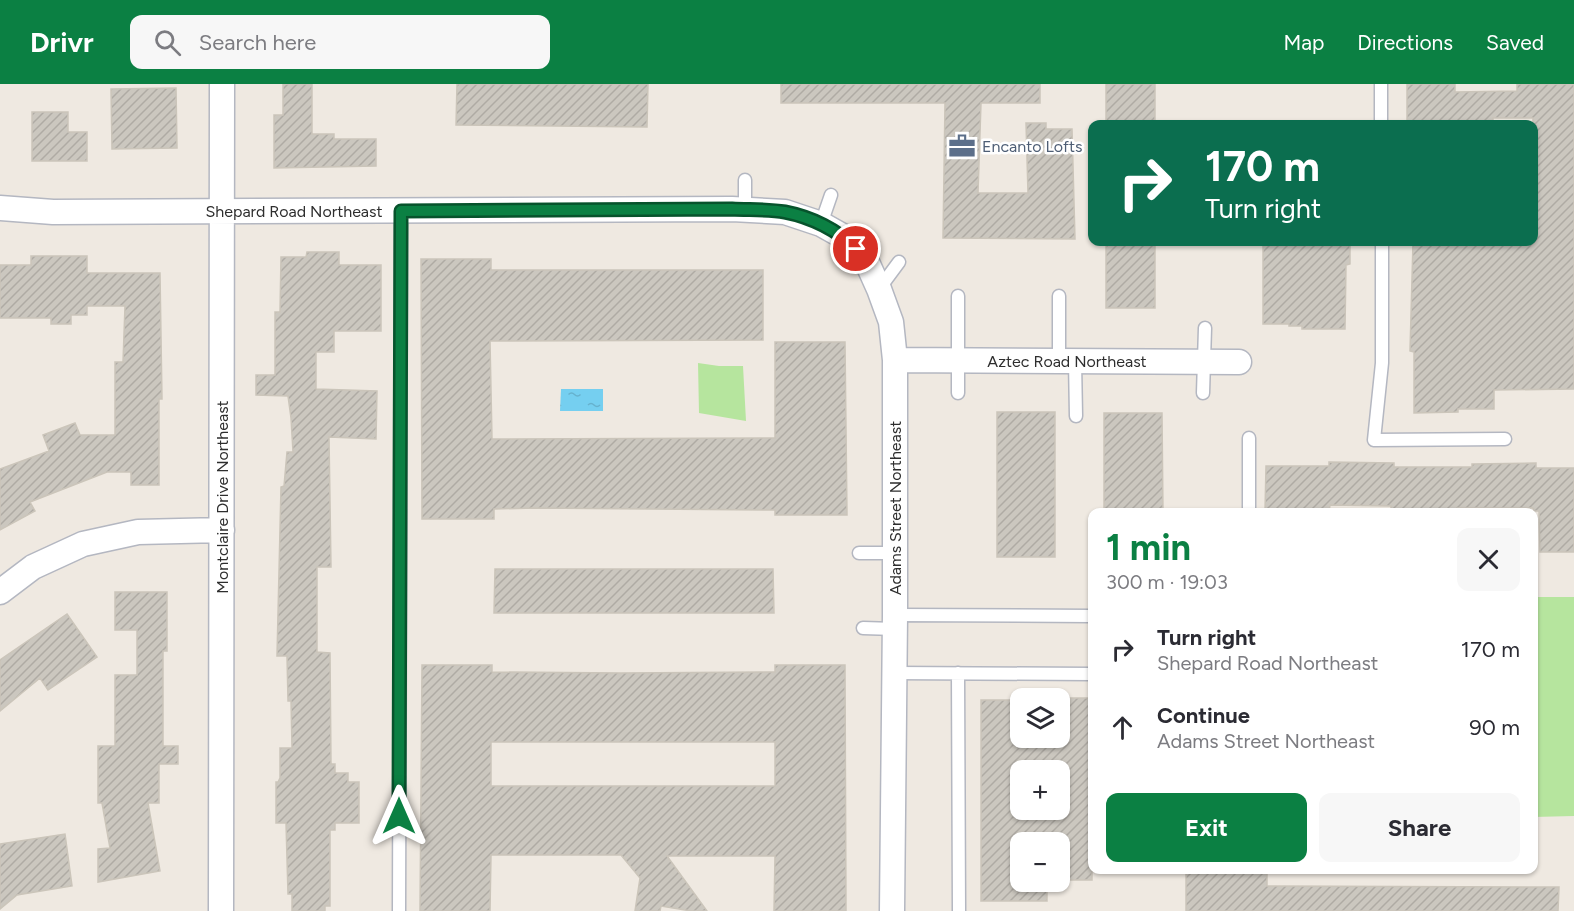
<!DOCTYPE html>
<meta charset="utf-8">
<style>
body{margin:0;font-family:Figtree,sans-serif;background:#f7f7f7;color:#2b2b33;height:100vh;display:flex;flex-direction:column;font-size:22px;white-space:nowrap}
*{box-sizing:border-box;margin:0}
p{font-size:20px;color:#7c7c81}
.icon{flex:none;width:33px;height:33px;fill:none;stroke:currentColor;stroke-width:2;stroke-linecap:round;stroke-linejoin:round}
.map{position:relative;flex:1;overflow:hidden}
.panel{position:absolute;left:1088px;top:424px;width:450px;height:366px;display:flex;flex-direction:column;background:#fff;border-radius:12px;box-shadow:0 2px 4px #0004}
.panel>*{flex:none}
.top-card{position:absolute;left:1088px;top:36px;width:450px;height:126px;border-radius:12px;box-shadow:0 2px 4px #0004;background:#0b6e4f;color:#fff;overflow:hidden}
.buttons{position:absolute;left:1010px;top:604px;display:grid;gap:12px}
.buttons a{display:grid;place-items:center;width:60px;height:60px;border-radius:12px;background:#fff;box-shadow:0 2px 4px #0004;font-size:30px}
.pin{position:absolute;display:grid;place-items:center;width:51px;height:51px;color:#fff;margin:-26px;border:3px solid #fff;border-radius:50%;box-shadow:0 2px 6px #0007}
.me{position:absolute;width:66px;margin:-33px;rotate:0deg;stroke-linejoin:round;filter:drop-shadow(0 0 4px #0008)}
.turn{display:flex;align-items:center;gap:21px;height:126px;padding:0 18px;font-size:27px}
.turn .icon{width:78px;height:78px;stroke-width:2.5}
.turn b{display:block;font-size:42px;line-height:51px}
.round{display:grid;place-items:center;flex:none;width:63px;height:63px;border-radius:12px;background:#f7f7f7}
.headline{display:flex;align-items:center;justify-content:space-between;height:102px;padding:0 18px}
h1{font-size:36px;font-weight:700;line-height:45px;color:#0b8043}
.button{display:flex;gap:12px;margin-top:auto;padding:12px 18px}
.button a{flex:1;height:69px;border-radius:12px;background:#0b8043;color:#fff;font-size:24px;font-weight:700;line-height:69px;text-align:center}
.button a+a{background:#f7f7f7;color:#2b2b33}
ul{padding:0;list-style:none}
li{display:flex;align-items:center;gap:18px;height:78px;padding:0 18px}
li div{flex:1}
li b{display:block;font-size:22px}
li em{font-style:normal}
header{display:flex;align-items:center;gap:36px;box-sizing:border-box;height:84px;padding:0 30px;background:#0b8043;color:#fff}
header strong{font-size:28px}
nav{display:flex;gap:33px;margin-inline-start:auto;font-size:21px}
.search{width:420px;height:54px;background:#f7f7f7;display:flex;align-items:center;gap:15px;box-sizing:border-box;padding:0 21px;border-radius:12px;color:#7c7c81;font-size:22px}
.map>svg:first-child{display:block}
.park{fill:#b6e59e}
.water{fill:url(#water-ripples)}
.building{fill:url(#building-hatch);stroke:#cbc5ba;stroke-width:1.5;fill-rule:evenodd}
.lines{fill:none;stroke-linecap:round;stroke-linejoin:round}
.service-casing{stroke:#b4b7c1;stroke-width:15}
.minor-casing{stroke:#b4b7c1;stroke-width:27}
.service{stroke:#fff;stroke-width:12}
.minor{stroke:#fff;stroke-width:24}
.route-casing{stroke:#07532c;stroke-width:15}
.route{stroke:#0b8043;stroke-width:10}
.labels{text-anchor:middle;stroke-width:5;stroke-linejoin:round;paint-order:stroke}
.service-label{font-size:16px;fill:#4e5e75;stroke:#fff;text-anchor:start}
.street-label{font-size:16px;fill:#2e2e2e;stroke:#fff}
</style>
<header>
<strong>Drivr</strong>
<div class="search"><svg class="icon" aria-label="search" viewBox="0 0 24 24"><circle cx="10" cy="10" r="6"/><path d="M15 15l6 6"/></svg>Search here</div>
<nav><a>Map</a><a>Directions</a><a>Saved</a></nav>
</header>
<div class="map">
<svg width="1574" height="827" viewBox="0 0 1574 827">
<defs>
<pattern id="water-ripples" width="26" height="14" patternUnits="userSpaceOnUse" patternTransform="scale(1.5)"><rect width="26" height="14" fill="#75cff0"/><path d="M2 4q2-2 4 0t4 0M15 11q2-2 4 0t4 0" fill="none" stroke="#66b2ce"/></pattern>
<pattern id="building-hatch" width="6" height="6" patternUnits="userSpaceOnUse" patternTransform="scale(1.5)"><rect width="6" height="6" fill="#cbc7bf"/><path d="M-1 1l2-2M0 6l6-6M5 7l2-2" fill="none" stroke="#afaba4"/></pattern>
</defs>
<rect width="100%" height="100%" fill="#efe9e1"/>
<path class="park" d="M 698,279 L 719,282 L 743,282 L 746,337 L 699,329 Z
M 1533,513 L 1574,513 L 1574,732 L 1533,733 Z"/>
<path class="water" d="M 561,305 L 603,305 L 603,327 L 560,327 Z"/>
<path class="building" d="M 283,0 L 312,0 L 312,50 L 334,50 L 334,55 L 376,55 L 376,82 L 274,84 L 274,31 L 283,31 Z
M 457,0 L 648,0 L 647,43 L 456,41 Z
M 781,0 L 1040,0 L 1040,19 L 981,19 L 978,109 L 1028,109 L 1026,39 L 1046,39 L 1046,45 L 1072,45 L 1075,155 L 943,154 L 945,19 L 781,19 Z
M 1106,0 L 1155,0 L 1155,40 L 1106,40 Z
M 1407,0 L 1455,0 L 1455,8 L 1517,7 L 1517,0 L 1574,0 L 1574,305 L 1494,306 L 1494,325 L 1458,325 L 1458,328 L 1414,329 L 1414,268 L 1410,267 L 1413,158 L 1533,158 L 1533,34 L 1493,34 L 1493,40 L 1407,40 Z
M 176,4 L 177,64 L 112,65 L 111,5 Z
M 32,28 L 68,28 L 68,48 L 87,48 L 87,77 L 32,77 Z
M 1106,158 L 1155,158 L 1155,224 L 1106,224 Z
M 1263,158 L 1350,158 L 1350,180 L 1346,181 L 1345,245 L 1302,245 L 1302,242 L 1289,242 L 1289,240 L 1263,240 Z
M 307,168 L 339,168 L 339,181 L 381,181 L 381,247 L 334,247 L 334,268 L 316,268 L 316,305 L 377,307 L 376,355 L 329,353 L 331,483 L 317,483 L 317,568 L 330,569 L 331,680 L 335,680 L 335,689 L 348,689 L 348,698 L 359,698 L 359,739 L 335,739 L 335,746 L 330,746 L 330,822 L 325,822 L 325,827 L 292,827 L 292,810 L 288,810 L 286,739 L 276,739 L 276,698 L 278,698 L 280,694 L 280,664 L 292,664 L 291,617 L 288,617 L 287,572 L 277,572 L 281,403 L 284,402 L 287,368 L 293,368 L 291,334 L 288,312 L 256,311 L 256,291 L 275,291 L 275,228 L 280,228 L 281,173 L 306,173 Z
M 31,172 L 87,172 L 87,189 L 160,189 L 162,315 L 159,315 L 159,401 L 131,401 L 131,388 L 107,388 L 30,418 L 35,427 L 0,446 L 0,385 L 49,367 L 43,351 L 75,339 L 80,351 L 115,351 L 115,278 L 123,278 L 125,222 L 87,222 L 87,231 L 71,231 L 71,240 L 51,240 L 51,234 L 0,234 L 0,181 L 31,181 Z
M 421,175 L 491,175 L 491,186 L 763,186 L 763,256 L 490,257 L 492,355 L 775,354 L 775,258 L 845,258 L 847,431 L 775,431 L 775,426 L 535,424 L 494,425 L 494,435 L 422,435 Z
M 997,328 L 1055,328 L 1055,473 L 997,473 Z
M 1104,329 L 1162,329 L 1163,429 L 1104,429 Z
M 1329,378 L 1394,379 L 1394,383 L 1472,383 L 1472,380 L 1536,379 L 1536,384 L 1574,384 L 1574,468 L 1540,468 L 1539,427 L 1534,427 L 1533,424 L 1457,424 L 1457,427 L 1391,427 L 1391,422 L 1330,421 L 1329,428 L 1265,427 L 1266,382 L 1329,382 Z
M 495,485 L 773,485 L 774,529 L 494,529 Z
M 115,508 L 167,508 L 167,567 L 163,567 L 163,662 L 178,662 L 178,680 L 159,680 L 159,719 L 148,719 L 160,787 L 98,798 L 98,765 L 110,764 L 102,719 L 98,719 L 98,662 L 115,662 L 115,591 L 137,591 L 137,546 L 115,546 Z
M 67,530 L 97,573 L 48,606 L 40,594 L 0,627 L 0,576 Z
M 422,581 L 492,581 L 492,588 L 621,589 L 775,588 L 775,581 L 845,581 L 846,827 L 774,827 L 775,772 L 667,772 L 707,827 L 691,827 L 661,822 L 660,827 L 635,827 L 640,794 L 621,771 L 491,771 L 490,827 L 420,827 ZM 491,658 L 775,658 L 775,702 L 491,702 Z
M 1065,614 L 1092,614 L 1092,796 L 1067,796 L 1066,759 L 1020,758 L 1020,798 L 1047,798 L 1047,817 L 981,817 L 981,616 L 1020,616 L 1020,654 L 1065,654 ZM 1020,687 L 1060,687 L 1061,727 L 1020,727 Z
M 65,750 L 72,802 L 17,811 L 0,825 L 0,760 Z
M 1186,789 L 1267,789 L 1267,802 L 1559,803 L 1558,827 L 1186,827 Z"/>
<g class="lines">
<defs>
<path id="service" d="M 1381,0 L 1381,40
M 745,96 L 745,126
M 821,140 L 831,111
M 1382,158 L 1382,279 L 1374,356 L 1505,355
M 879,205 L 899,178
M 958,212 L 958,309
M 1059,212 L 1059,277
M 1075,277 L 1076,332
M 1203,309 L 1205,244
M 1249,354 L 1249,429
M 859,469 L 895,469
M 895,531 L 1092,532
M 863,544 L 895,545
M 894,589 L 1092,590
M 958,589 L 959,827
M 399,827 L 401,127"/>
<path id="minor" d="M 0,124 L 53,128 L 732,125 L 785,128 L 821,140 L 846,154 L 866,176 L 879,205 L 891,238 L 895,276 L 895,531 L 892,827
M 895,276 L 1239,278
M 0,508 L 33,483 L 83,460 L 138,448 L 222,446
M 221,827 L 222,0"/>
</defs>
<use href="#service" class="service-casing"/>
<use href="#minor" class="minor-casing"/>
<use href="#service" class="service"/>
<use href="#minor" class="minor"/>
</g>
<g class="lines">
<defs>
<path id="route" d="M 399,732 L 401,127 L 732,125 C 749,126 768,125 785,128 C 811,133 838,146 856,165"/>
</defs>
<use href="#route" class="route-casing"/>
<use href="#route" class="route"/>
</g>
<defs>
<symbol id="office-bare" viewBox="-9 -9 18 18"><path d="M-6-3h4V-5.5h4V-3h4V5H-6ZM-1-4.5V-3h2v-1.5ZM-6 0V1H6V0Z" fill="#5c6f8a" stroke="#fff" stroke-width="2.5" paint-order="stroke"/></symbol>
</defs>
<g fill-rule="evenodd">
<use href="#office-bare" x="943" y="43" width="38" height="38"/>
</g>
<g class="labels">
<g class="service-label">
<text x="982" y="68">Encanto Lofts</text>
</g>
<g class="street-label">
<text x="294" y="133">Shepard Road Northeast</text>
<text x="1067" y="283">Aztec Road Northeast</text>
<text transform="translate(222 413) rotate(-90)" y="6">Montclaire Drive Northeast</text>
<text transform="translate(895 424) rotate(-90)" y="6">Adams Street Northeast</text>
</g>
</g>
</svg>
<div class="buttons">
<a><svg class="icon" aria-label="layers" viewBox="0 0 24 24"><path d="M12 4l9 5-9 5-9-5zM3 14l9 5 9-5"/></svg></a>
<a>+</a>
<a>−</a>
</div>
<div class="pin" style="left:856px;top:165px;background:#d93025"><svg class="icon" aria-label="arrive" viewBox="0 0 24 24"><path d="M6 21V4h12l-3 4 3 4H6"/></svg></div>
<svg class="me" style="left:399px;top:732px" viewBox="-20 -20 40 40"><path d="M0-17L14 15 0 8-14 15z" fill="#0b8043" stroke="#fff" stroke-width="4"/></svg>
<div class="top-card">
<div class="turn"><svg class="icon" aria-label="right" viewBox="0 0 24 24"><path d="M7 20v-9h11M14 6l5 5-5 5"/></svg><div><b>170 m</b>Turn right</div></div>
</div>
<section class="panel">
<div class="headline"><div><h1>1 min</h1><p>300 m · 19:03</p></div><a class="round"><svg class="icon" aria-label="close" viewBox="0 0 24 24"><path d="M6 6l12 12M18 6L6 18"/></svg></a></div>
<ul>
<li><svg class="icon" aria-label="right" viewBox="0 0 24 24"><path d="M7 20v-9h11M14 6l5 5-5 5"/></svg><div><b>Turn right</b><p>Shepard Road Northeast</p></div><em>170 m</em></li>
<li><svg class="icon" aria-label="ahead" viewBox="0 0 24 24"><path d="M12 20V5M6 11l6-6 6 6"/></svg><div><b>Continue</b><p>Adams Street Northeast</p></div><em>90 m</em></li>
</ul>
<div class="button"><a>Exit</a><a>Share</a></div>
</section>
</div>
